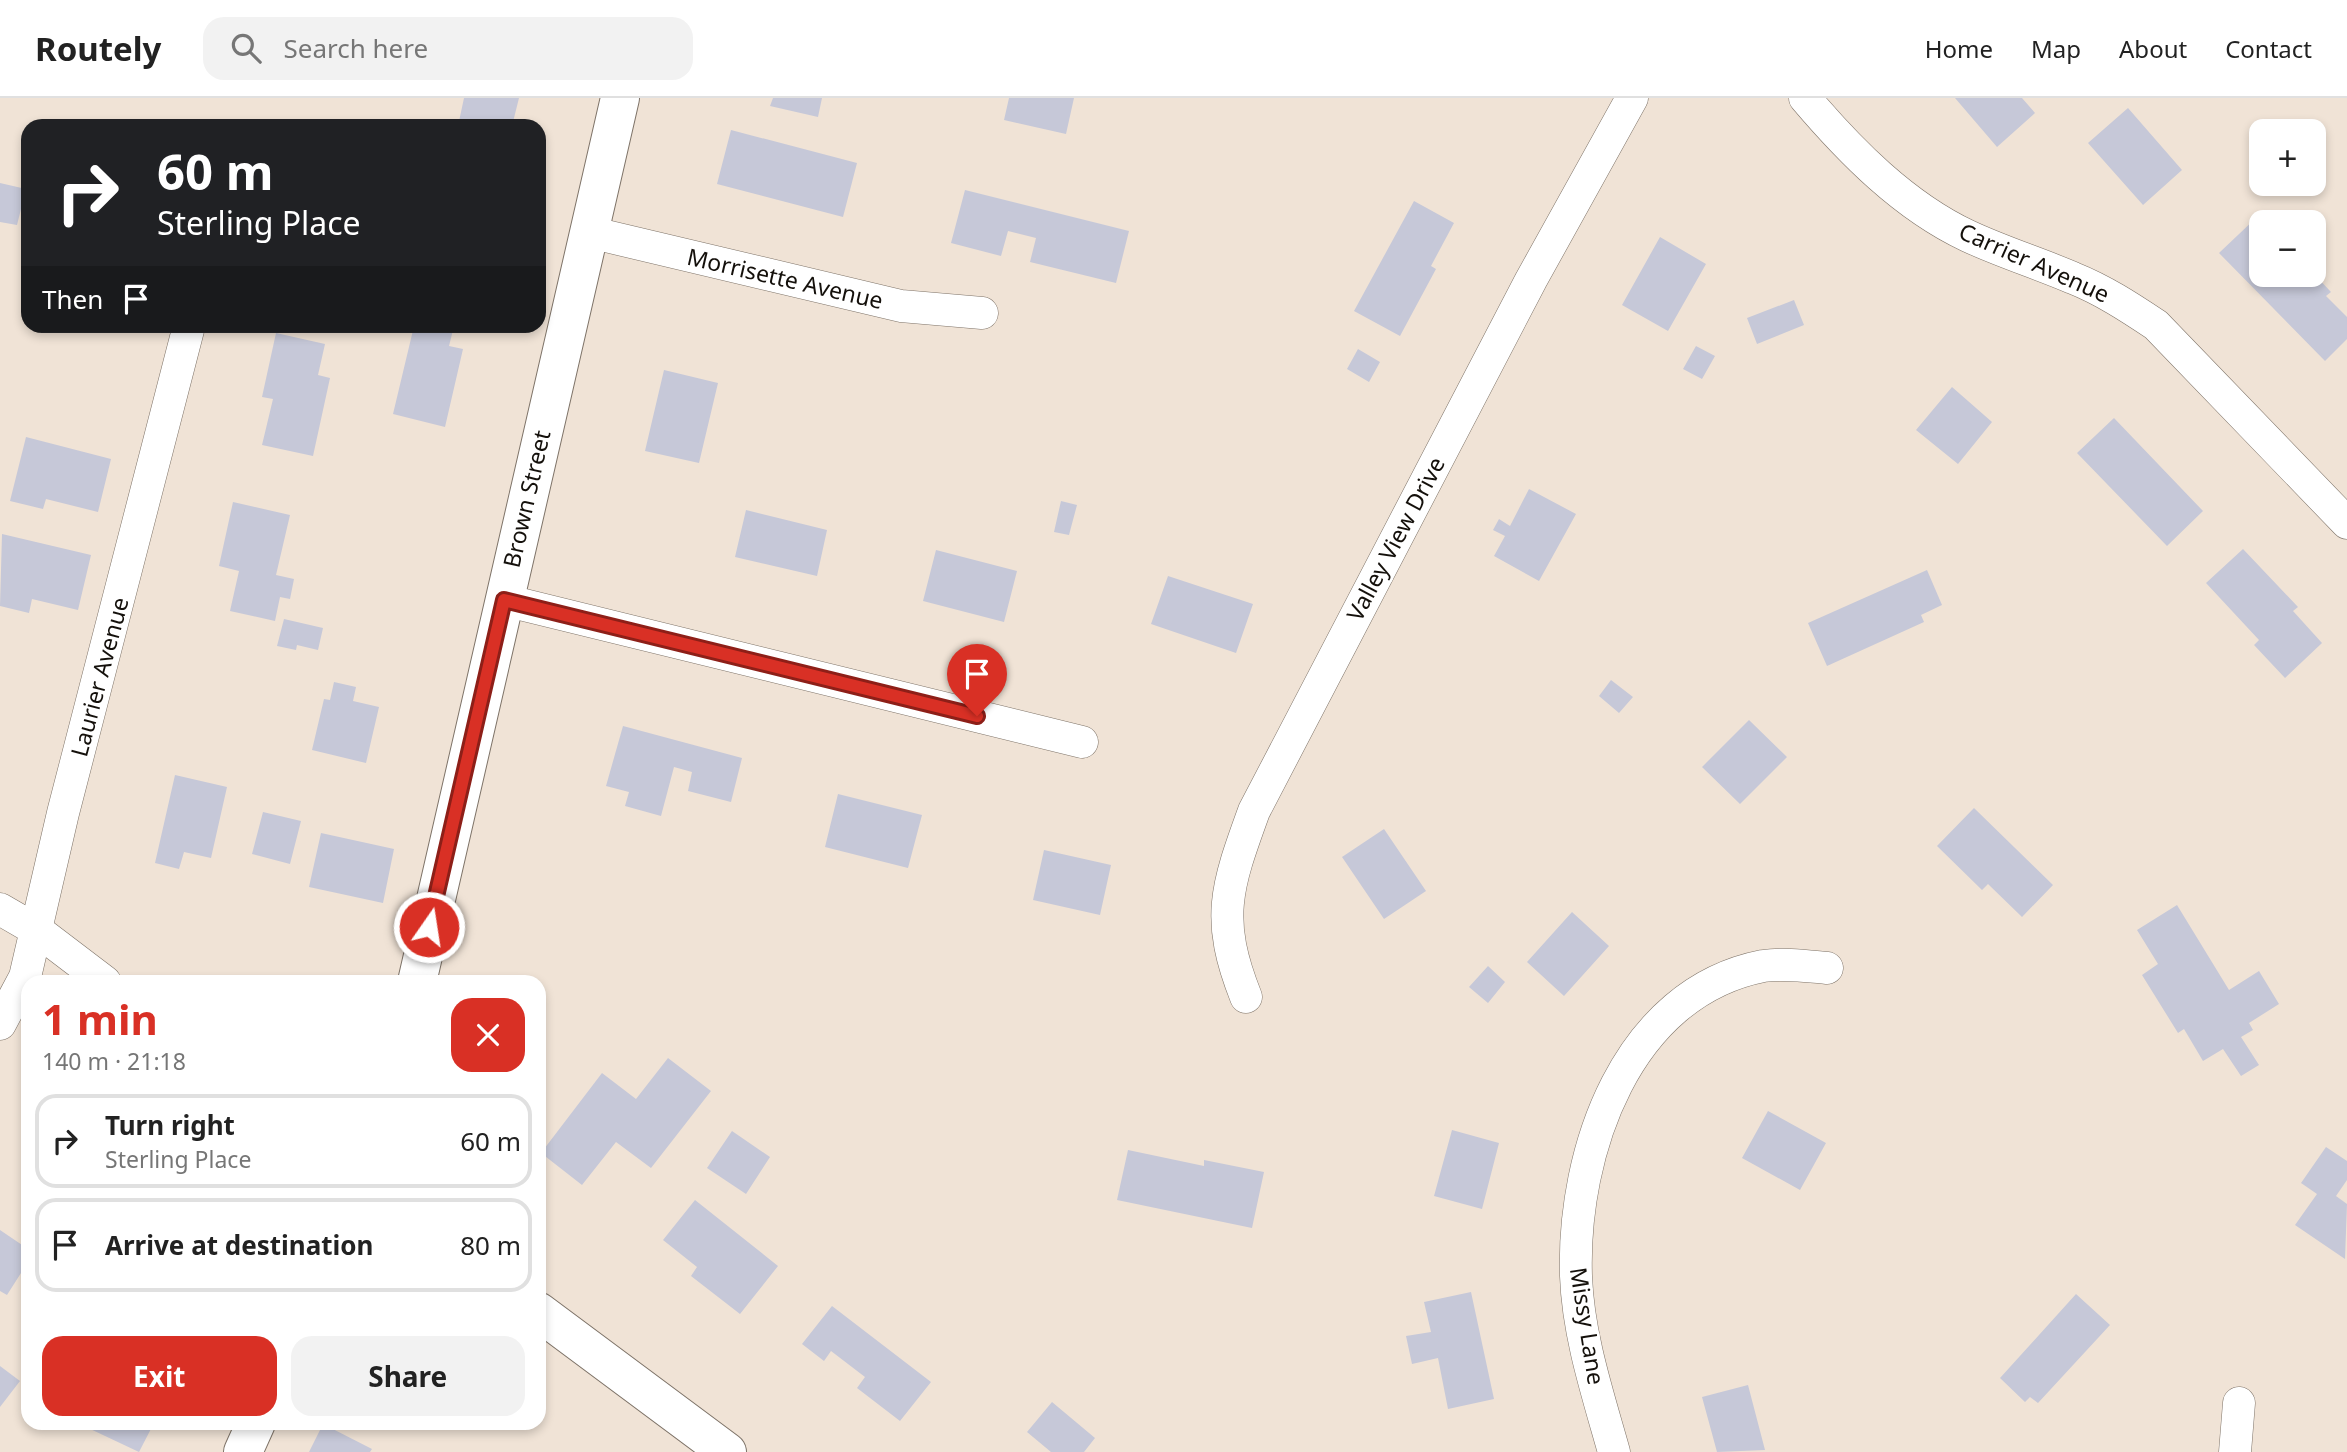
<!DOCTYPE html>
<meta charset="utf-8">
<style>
body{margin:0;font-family:"Noto Sans",sans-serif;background:#f2f2f2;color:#222;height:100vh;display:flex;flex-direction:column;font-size:26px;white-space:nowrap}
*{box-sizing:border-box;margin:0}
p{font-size:23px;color:#767676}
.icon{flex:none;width:38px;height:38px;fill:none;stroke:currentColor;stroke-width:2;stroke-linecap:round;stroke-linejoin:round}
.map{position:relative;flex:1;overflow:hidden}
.details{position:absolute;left:21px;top:877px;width:525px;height:455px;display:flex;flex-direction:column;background:#fff;border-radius:21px;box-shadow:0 4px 10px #0003}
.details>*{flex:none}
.banner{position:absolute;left:21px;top:21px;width:525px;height:214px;border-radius:21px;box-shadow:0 4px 10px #0003;background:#202124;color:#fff;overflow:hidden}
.buttons{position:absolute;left:2249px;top:21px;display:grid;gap:14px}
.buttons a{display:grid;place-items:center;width:77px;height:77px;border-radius:14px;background:#fff;box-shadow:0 4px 10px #0003;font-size:35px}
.pin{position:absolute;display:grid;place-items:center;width:60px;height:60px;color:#fff;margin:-72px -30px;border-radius:50% 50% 50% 0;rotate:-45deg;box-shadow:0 0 7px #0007}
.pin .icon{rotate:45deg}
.me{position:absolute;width:77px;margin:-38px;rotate:13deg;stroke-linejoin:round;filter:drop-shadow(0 0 5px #0008)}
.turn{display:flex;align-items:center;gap:24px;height:147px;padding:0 21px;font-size:32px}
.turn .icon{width:91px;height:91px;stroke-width:2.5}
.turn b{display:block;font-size:49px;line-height:60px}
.then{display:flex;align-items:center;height:66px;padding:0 21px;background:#0003;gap:14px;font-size:26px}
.round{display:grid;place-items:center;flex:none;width:74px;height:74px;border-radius:21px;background:#f2f2f2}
.summary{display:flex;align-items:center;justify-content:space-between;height:119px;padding:0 21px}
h1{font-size:42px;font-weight:700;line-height:52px;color:#d93025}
.primary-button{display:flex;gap:14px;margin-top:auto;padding:14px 21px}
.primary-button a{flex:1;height:80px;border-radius:21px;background:#d93025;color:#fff;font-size:28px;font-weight:700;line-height:80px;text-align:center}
.primary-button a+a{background:#f2f2f2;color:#222}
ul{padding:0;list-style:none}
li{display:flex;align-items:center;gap:21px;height:94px;margin:0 14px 10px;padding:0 7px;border:4px solid #e0e0e0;border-radius:21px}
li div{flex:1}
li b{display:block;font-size:26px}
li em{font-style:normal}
header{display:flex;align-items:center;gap:42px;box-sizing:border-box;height:98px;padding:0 35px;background:#fff;border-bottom:2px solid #e0e0e0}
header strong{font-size:33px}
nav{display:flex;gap:38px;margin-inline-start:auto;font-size:24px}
.search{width:490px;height:63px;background:#f2f2f2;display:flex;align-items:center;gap:18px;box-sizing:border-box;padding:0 24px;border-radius:21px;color:#767676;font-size:26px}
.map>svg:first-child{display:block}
.building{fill:#c6c8d8}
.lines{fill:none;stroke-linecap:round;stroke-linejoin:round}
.street-casing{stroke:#7e7368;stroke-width:33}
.secondary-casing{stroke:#7e7368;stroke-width:40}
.street{stroke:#fff;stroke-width:32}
.secondary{stroke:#fff;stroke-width:38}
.route-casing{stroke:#8d1f18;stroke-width:18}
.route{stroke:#d93025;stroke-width:12}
.labels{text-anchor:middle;stroke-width:5;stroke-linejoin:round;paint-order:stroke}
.street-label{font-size:23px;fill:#14100b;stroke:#fff}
</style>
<header>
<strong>Routely</strong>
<div class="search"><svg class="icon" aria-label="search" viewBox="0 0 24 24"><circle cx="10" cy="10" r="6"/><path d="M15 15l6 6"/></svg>Search here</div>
<nav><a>Home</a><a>Map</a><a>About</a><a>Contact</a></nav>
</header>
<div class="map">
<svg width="2347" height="1354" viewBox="0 0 2347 1354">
<rect width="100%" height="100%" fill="#f0e3d6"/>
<path class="building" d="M 464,0 L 519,0 L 512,28 L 458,28 Z
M 773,0 L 822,0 L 818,19 L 770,8 Z
M 1009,0 L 1074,0 L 1066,36 L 1004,22 Z
M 1955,0 L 2022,0 L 2035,15 L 1997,49 Z
M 2128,10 L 2182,72 L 2143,107 L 2088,45 Z
M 731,32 L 857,65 L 843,119 L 717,86 Z
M 0,85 L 26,91 L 17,127 L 0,124 Z
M 965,92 L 1129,133 L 1116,185 L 1030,164 L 1036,140 L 1008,133 L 1001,158 L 951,145 Z
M 1414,103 L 1454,125 L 1431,168 L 1436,171 L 1400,238 L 1354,213 Z
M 2258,118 L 2264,124 L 2261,124 L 2261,177 L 2315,177 L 2331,194 L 2326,198 L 2347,219 L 2347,241 L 2325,263 L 2219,155 Z
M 1660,139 L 1706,166 L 1668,233 L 1622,207 Z
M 1794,202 L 1804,227 L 1757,246 L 1747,220 Z
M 414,228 L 454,228 L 449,248 L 463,251 L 445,329 L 393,316 Z
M 276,235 L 325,246 L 318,277 L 330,280 L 313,358 L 262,347 L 273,301 L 262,299 Z
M 1696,248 L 1715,258 L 1702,281 L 1683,271 Z
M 1358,251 L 1380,264 L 1369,284 L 1347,271 Z
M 664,272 L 718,285 L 699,365 L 645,353 Z
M 1952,289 L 1992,324 L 1958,366 L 1916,332 Z
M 2114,320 L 2203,413 L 2167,448 L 2077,355 Z
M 26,339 L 111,361 L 98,414 L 46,401 L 43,411 L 10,403 Z
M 1529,391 L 1576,416 L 1539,483 L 1494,458 L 1505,438 L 1493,432 L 1499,421 L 1510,428 Z
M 1061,403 L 1077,407 L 1069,437 L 1054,434 Z
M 233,404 L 290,417 L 276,477 L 294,481 L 290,501 L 280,499 L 275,523 L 230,513 L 239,473 L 219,468 Z
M 746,412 L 827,432 L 817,478 L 735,459 Z
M 2,436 L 91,457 L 78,512 L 32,501 L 29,515 L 0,508 Z
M 2243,451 L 2298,509 L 2293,513 L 2322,545 L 2285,580 L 2254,547 L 2259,542 L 2206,485 Z
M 936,452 L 1017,473 L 1004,524 L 923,503 Z
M 1927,472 L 1942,507 L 1921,517 L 1924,524 L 1827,568 L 1808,525 Z
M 1168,478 L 1253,506 L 1236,555 L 1151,526 Z
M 284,521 L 323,530 L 318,552 L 297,547 L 296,552 L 277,548 Z
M 1611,582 L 1633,599 L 1619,615 L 1599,598 Z
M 334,584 L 356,589 L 353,603 L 379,609 L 366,665 L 312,652 L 324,601 L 330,602 Z
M 1749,622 L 1787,659 L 1740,706 L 1702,669 Z
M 623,628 L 742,660 L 731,704 L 688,693 L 692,674 L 674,669 L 661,718 L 625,708 L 629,694 L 606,688 Z
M 175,677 L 227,689 L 211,760 L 184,754 L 179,771 L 155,765 Z
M 838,696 L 922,717 L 908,770 L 825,749 Z
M 1974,710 L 2053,787 L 2022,819 L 1988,786 L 1982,792 L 1937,748 Z
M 263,714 L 301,723 L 290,766 L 252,756 Z
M 1384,731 L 1426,793 L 1384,821 L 1342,759 Z
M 321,735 L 394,751 L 383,805 L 309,789 Z
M 1044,752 L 1111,767 L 1100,817 L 1033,802 Z
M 2177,807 L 2229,892 L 2259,873 L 2279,906 L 2249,925 L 2253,932 L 2241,939 L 2259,967 L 2241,978 L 2223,951 L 2203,963 L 2184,931 L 2178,935 L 2142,877 L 2158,866 L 2137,832 Z
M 1572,814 L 1609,848 L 1564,898 L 1527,864 Z
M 1488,868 L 1505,884 L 1488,905 L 1469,889 Z
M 668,960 L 711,993 L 651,1070 L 616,1044 L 582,1087 L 541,1055 L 602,975 L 636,1001 Z
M 1768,1013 L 1826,1045 L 1800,1092 L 1742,1060 Z
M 1452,1032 L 1499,1045 L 1482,1111 L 1434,1098 Z
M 732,1033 L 770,1059 L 746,1096 L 707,1070 Z
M 2326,1049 L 2347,1063 L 2347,1082 L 2336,1098 L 2347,1106 L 2345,1161 L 2295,1127 L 2317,1096 L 2301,1085 Z
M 1128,1052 L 1204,1068 L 1204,1062 L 1264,1074 L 1252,1130 L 1117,1102 Z
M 695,1102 L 778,1168 L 740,1216 L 691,1178 L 697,1169 L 663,1142 Z
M 0,1132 L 28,1151 L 28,1164 L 7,1197 L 0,1193 Z
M 1471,1194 L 1494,1301 L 1448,1311 L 1438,1260 L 1412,1266 L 1406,1238 L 1431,1234 L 1424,1204 Z
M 2076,1196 L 2110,1227 L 2038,1305 L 2030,1299 L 2025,1304 L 2000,1280 Z
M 832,1208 L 931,1284 L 900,1323 L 857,1290 L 865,1279 L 831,1253 L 824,1263 L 802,1246 Z
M 0,1268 L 20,1283 L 0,1309 Z
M 1748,1287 L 1765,1352 L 1717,1354 L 1702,1299 Z
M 1052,1304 L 1095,1340 L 1084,1354 L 1051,1354 L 1027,1334 Z
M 89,1325 L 154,1325 L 139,1354 L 86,1329 Z
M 323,1326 L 372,1351 L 370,1354 L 309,1354 Z"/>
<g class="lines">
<defs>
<path id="street" d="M 1805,0 C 1850,53 1904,108 1968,138 C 2002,154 2038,165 2073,180 C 2103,192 2129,209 2156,227 L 2347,425
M 589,134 L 901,208 L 982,215
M 504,502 L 1082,644
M 0,811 L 38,833 L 105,884
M 1246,899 C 1215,821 1226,790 1254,713 L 1531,182 L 1632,0
M 0,926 L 25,879 L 63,715 L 189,228
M 1614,1354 C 1598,1297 1578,1237 1576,1178 C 1572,1054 1626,895 1763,868 C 1784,865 1806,868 1827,870
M 2235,1354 L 2239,1305"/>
<path id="secondary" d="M 417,884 L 620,0
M 539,1214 L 727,1354
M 243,1354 L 256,1325"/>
</defs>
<use href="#street" class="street-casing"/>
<use href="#secondary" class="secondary-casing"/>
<use href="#street" class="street"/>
<use href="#secondary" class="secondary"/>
</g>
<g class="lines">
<defs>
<path id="route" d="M 429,829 L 504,502 L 977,618"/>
</defs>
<use href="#route" class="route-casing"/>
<use href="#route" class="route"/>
</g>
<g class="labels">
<g class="street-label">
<text transform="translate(2034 165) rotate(24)" y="8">Carrier Avenue</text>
<text transform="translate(785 181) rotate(13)" y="8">Morrisette Avenue</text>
<text transform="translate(527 401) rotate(-77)" y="8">Brown Street</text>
<text transform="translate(1396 441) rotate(-62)" y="8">Valley View Drive</text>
<text transform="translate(100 579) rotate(-75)" y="8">Laurier Avenue</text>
<text transform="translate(1587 1228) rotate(81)" y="8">Missy Lane</text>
</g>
</g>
</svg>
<div class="buttons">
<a>+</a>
<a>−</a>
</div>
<div class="pin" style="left:977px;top:618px;background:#d93025"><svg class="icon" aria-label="arrive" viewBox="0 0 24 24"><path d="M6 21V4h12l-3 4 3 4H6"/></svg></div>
<svg class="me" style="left:429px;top:829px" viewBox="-20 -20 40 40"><circle r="17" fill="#d93025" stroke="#fff" stroke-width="3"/><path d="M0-11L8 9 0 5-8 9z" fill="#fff"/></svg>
<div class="banner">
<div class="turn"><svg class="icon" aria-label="right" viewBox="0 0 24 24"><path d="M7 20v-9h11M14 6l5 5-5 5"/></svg><div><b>60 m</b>Sterling Place</div></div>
<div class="then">Then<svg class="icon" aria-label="arrive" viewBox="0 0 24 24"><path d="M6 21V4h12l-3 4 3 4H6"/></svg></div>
</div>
<section class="details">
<div class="summary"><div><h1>1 min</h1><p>140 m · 21:18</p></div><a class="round" style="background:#d93025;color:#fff"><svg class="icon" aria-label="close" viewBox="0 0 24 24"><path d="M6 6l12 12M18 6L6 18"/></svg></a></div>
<ul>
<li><svg class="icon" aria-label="right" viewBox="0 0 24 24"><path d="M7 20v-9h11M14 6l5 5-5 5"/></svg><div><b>Turn right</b><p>Sterling Place</p></div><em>60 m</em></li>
<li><svg class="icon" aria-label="arrive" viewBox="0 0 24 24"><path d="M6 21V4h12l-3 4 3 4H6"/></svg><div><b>Arrive at destination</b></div><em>80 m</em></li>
</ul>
<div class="primary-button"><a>Exit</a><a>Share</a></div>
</section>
</div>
